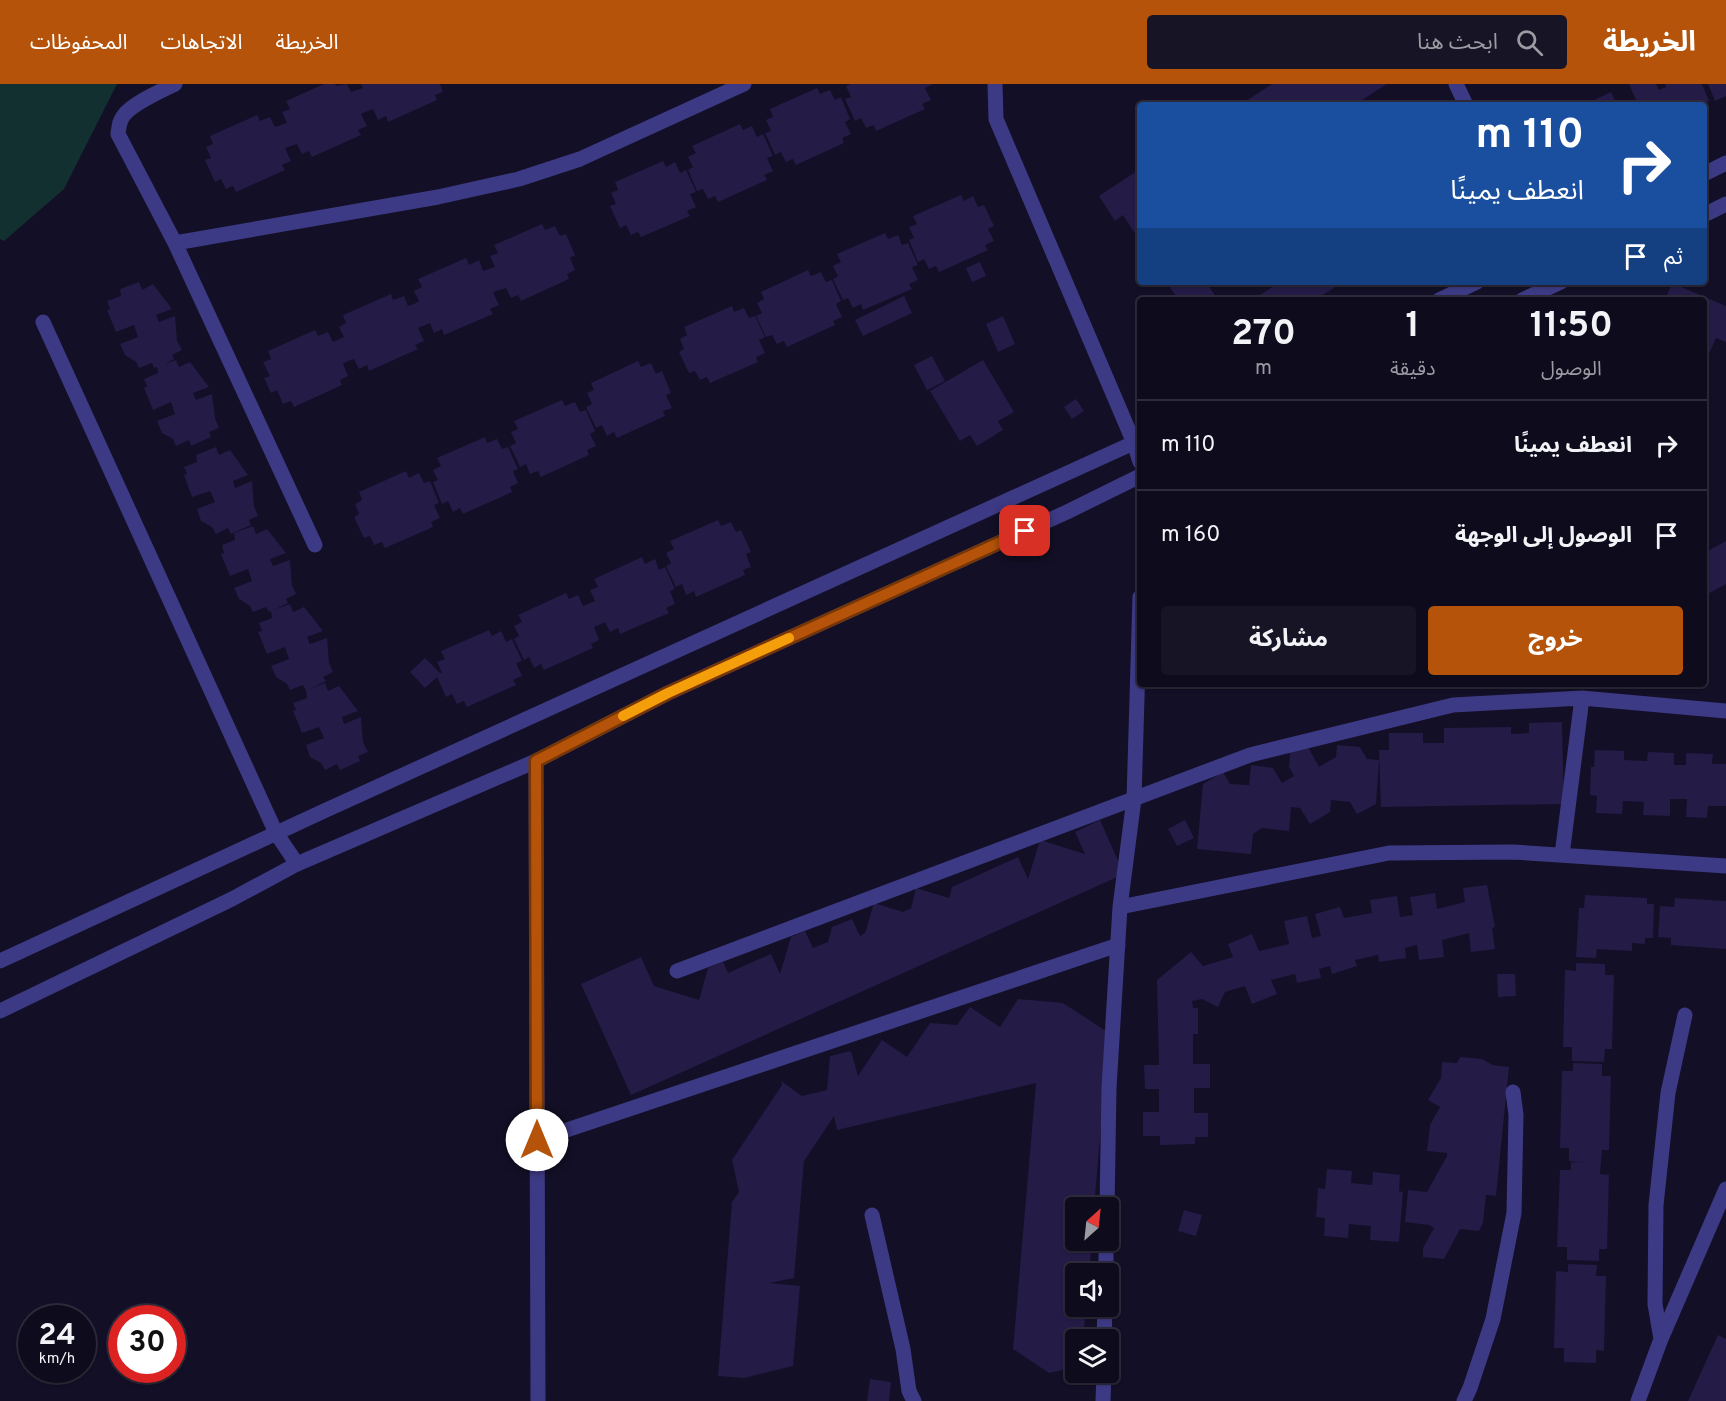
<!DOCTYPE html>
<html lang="ar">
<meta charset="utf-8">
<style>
body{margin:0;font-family:Overpass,"Noto Sans Arabic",sans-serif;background:#171425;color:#f1f3f6;direction:rtl;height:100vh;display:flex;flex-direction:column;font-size:22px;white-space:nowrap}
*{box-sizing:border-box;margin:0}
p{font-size:20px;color:#9b9ba3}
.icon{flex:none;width:33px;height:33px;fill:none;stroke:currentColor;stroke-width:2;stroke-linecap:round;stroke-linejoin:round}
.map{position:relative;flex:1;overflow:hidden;direction:ltr}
.sheet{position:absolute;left:1137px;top:213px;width:570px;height:390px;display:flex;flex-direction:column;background:#0e0b1c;border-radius:6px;box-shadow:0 2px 4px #0004,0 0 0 2px #2e2b3b;direction:rtl}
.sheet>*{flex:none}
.banner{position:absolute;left:1137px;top:18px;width:570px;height:183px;border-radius:6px;box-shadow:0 2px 4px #0004,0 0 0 2px #2e2b3b;direction:rtl;background:#1a4fa0;color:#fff;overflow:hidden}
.needle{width:39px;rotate:27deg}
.tools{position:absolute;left:1065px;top:1113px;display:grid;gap:12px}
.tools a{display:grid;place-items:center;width:54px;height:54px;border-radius:6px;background:#0e0b1c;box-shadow:0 2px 4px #0004,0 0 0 2px #2e2b3b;font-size:30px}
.speed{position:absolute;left:18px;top:1221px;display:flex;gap:12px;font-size:30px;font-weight:700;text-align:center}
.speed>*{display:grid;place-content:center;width:78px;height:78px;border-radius:50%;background:#0e0b1c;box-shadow:0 2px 4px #0004,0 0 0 2px #2e2b3b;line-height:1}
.speed small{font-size:15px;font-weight:400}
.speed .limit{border:9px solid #d22;background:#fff;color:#111}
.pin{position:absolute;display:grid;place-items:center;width:51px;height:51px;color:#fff;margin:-26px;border-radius:12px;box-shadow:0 3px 9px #0006}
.me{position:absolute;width:66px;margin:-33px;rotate:0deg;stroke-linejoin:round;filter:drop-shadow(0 0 4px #0008)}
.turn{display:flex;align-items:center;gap:21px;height:126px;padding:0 24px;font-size:27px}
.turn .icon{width:78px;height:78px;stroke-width:2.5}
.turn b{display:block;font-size:42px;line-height:51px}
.then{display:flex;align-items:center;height:57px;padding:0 24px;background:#0003;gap:12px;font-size:22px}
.eta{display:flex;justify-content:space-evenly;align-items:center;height:102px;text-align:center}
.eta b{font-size:36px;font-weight:700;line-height:42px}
.button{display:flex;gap:12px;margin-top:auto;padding:12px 24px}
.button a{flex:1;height:69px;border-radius:6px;background:#b45309;color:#fff;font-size:24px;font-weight:700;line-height:69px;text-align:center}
.button a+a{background:#171425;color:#f1f3f6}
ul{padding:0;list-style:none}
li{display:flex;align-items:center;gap:18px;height:90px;padding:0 24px;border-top:2px solid #2e2b3b}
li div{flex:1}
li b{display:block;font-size:22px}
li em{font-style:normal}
header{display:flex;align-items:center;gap:36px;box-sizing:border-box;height:84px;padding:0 30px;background:#b45309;color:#fff}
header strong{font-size:28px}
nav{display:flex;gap:33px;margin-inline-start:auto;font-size:21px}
.search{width:420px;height:54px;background:#171425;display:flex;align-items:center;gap:15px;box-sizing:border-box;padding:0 21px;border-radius:6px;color:#9b9ba3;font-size:22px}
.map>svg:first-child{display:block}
.green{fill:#12302f}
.building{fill:#241b47}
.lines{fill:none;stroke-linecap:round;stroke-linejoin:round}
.minor{stroke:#3d3a85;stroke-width:15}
.tertiary{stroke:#3d3a85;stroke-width:15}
.route-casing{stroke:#753606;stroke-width:15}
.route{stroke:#b45309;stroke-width:10}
.slow{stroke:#f59e0b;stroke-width:10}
</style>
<header>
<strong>الخريطة</strong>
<div class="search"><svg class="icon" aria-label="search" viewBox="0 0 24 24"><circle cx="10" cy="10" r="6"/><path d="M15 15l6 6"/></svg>ابحث هنا</div>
<nav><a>الخريطة</a><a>الاتجاهات</a><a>المحفوظات</a></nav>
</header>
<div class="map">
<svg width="1726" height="1317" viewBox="0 0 1726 1317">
<rect width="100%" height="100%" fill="#130f26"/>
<path class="green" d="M 0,0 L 117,0 L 64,105 L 4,157 L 0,155 Z"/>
<path class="building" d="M 324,0 L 335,0 L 336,2 L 347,0 L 351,8 L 363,4 L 361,0 L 440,0 L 443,8 L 435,11 L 437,16 L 388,38 L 386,32 L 378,36 L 373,25 L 361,30 L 367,42 L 358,46 L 361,51 L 312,73 L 309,67 L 302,70 L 297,60 L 285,64 L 291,77 L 282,81 L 285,86 L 236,108 L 233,102 L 226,105 L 221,95 L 215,98 L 205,76 L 211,74 L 206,63 L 213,60 L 210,52 L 257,31 L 260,37 L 270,33 L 275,43 L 287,39 L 282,28 L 290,25 L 286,17 Z
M 851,0 L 933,0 L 925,4 L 931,16 L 922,20 L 925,25 L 876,47 L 874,41 L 866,44 L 861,34 L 855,37 L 845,15 L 851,13 L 846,2 Z
M 1272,0 L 1387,0 L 1354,21 L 1240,21 Z
M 1629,0 L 1656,0 L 1659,6 L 1666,3 L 1665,0 L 1702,0 L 1709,17 L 1700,21 L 1629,21 L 1637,18 Z
M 1708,0 L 1726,0 L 1726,12 L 1715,17 Z
M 817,4 L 820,10 L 830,6 L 835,16 L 841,13 L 850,35 L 845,38 L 851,50 L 842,54 L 844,59 L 796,81 L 793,75 L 786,78 L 781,68 L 775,71 L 765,49 L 771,47 L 766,36 L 773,33 L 770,25 Z
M 1611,8 L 1617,21 L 1589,21 L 1588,19 Z
M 740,40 L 743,46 L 752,42 L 757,53 L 763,50 L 773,72 L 767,74 L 773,87 L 764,91 L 767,96 L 718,118 L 715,112 L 708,115 L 703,105 L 697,107 L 688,86 L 693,83 L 688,73 L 696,69 L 692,62 Z
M 663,77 L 666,83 L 675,78 L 680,89 L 686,86 L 696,108 L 690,110 L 696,123 L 687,127 L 690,132 L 641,153 L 638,148 L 631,151 L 626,141 L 620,144 L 610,122 L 616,120 L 611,109 L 618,106 L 615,98 Z
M 1140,85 L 1140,157 L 1123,131 L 1115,137 L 1099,112 Z
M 961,111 L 964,117 L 973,112 L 978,123 L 984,121 L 994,142 L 988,145 L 994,157 L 985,161 L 988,166 L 939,188 L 936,182 L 929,185 L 924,175 L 918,178 L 909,156 L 914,154 L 909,143 L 917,140 L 913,132 Z
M 542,140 L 545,146 L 555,142 L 560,152 L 566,150 L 575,171 L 570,174 L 575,186 L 567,190 L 569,195 L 521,217 L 518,211 L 511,214 L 506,204 L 493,208 L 499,221 L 490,225 L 493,230 L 444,251 L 442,245 L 434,249 L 430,239 L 418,244 L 424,257 L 415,261 L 418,265 L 369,287 L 367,281 L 359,285 L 354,275 L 348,277 L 343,280 L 348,292 L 340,296 L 342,301 L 294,323 L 291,317 L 283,320 L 277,306 L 271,309 L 264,294 L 270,292 L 263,278 L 271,275 L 268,267 L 315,246 L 318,252 L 328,248 L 333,258 L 344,253 L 339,243 L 346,239 L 343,231 L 391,210 L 393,216 L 404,212 L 408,222 L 414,220 L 419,217 L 414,207 L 422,203 L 418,195 L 466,174 L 469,181 L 479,176 L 483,187 L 495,183 L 490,172 L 498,169 L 494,161 Z
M 885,149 L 888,155 L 898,151 L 902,161 L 908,159 L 918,181 L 912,183 L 918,196 L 909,200 L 912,205 L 863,226 L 861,220 L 853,224 L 848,214 L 843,216 L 833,195 L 838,192 L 833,182 L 841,178 L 837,170 Z
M 980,178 L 986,192 L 972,198 L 966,184 Z
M 808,186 L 811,192 L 821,188 L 826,198 L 832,196 L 841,217 L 836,220 L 842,233 L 833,237 L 835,241 L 787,263 L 784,257 L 777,260 L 772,251 L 766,253 L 756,232 L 762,229 L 757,219 L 764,215 L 761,208 Z
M 139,198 L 142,206 L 153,200 L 172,225 L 156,231 L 159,238 L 175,232 L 177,257 L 182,266 L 172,271 L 174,275 L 165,280 L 176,276 L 179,283 L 190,278 L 209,303 L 193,309 L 196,316 L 212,310 L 215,334 L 219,344 L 209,348 L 211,353 L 191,362 L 189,356 L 176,362 L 173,355 L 162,349 L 157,337 L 175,330 L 171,318 L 153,326 L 144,304 L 147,302 L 144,295 L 158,289 L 157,283 L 154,284 L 152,279 L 139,284 L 136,278 L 125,271 L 120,260 L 138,253 L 134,241 L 116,248 L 107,226 L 110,225 L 107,217 L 121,212 L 120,205 Z
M 1167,198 L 1206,198 L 1218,216 L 1178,216 Z
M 1280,198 L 1343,198 L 1315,216 L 1252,216 Z
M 1672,199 L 1726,222 L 1726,258 L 1716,254 L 1704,281 L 1704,216 L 1665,216 Z
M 904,212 L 912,229 L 863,252 L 855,236 Z
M 732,222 L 734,228 L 744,224 L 749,234 L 755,232 L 765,253 L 759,256 L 765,269 L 756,273 L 758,278 L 710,299 L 707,293 L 700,296 L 695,287 L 689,289 L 679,268 L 684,265 L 680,255 L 687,251 L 684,243 Z
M 1003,232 L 1015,260 L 998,268 L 986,240 Z
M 932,272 L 945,297 L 927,306 L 914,281 Z
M 983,276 L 1014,328 L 998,337 L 1003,346 L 977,362 L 970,351 L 960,357 L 930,307 Z
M 638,277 L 641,283 L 651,279 L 656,290 L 662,287 L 671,309 L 666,311 L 672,324 L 663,327 L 665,332 L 617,354 L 614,348 L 607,352 L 602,341 L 596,344 L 586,323 L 592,320 L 587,309 L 594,306 L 591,299 Z
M 1076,315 L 1084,327 L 1072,335 L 1064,323 Z
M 562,316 L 565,322 L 575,318 L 580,328 L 586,326 L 595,347 L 590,350 L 596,362 L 587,366 L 589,371 L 541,393 L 538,387 L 530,390 L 526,380 L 520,383 L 510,362 L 516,359 L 511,348 L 518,345 L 514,337 Z
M 485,353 L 487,359 L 497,355 L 502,365 L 508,363 L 518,385 L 513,387 L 518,399 L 510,403 L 512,408 L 463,430 L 460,424 L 453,428 L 448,417 L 442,420 L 433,398 L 438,396 L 433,386 L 441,382 L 437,374 Z
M 216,363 L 219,371 L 230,366 L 248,391 L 233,397 L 235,404 L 252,397 L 254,422 L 258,432 L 249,436 L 251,441 L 231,450 L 228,444 L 216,450 L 212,443 L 201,437 L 197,425 L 215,418 L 210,407 L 192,413 L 184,391 L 187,390 L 184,383 L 197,378 L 196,371 Z
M 406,387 L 409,394 L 419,389 L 424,399 L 430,397 L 439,419 L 434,421 L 440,434 L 431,438 L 433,443 L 385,464 L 382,458 L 374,461 L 370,452 L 364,454 L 354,433 L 359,430 L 355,420 L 362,416 L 359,408 Z
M 718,436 L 721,442 L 731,438 L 736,448 L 741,446 L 751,468 L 746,470 L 751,483 L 743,486 L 745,491 L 696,513 L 694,507 L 686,511 L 682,500 L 676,503 L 666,482 L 671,479 L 666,469 L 674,465 L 670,457 Z
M 253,442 L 256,450 L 267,445 L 286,469 L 270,475 L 273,482 L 290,476 L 292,501 L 296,510 L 286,515 L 288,519 L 274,526 L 290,520 L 293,528 L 304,523 L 323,547 L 307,553 L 310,560 L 327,554 L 329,579 L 333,588 L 323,593 L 326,597 L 310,605 L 325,599 L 328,607 L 339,602 L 358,627 L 342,633 L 344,640 L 361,633 L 363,658 L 368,668 L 358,672 L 360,677 L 340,686 L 337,680 L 325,686 L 321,679 L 310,673 L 306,661 L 324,654 L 319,643 L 302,649 L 293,627 L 296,626 L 293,619 L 307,614 L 306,606 L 303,601 L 290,606 L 287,600 L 276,593 L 271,582 L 289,575 L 285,563 L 267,570 L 258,548 L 262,547 L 259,539 L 272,534 L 271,527 L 269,528 L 266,523 L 253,528 L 250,522 L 239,515 L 234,504 L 252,497 L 248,485 L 230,492 L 221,470 L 224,469 L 222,461 L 235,456 L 234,449 Z
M 1726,457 L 1726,500 L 1704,512 L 1704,469 Z
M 642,473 L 645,480 L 655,475 L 659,486 L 665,483 L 675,505 L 670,507 L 675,520 L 666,524 L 669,529 L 620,550 L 618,544 L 610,548 L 605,538 L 599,541 L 594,543 L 599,556 L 591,560 L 593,564 L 544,586 L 541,580 L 534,584 L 529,573 L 524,576 L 514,555 L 519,552 L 514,542 L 522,538 L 518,531 L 566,509 L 569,515 L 578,511 L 583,522 L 595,517 L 590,506 L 598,503 L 594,495 Z
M 489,546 L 492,552 L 501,547 L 506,558 L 512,555 L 522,577 L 516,579 L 522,592 L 513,596 L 516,601 L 467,623 L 464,617 L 457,620 L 452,610 L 446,613 L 437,593 L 425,604 L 410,588 L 425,574 L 440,589 L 442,589 L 437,578 L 445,575 L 441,567 Z
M 1562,638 L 1564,720 L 1381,723 L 1379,666 L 1389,666 L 1389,649 L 1423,649 L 1423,659 L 1444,659 L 1444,644 L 1511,643 L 1511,650 L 1529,649 L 1529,639 Z
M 1291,661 L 1308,663 L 1319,683 L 1336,673 L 1337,661 L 1360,663 L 1367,675 L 1379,676 L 1376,720 L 1357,730 L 1350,718 L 1331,716 L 1330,728 L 1310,740 L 1300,724 L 1291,723 L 1289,747 L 1262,744 L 1253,750 L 1251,770 L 1197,765 L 1203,700 L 1223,688 L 1230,700 L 1249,701 L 1251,681 L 1273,684 L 1282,699 L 1294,692 L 1289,683 Z
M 1595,666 L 1624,667 L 1624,676 L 1647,677 L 1648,668 L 1674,669 L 1674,681 L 1686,681 L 1686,669 L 1713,670 L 1712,680 L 1726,680 L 1726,722 L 1708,722 L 1707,734 L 1686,733 L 1687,715 L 1670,715 L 1670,732 L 1643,731 L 1644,718 L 1623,717 L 1622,730 L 1596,729 L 1597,712 L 1590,711 L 1591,683 L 1594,683 Z
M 1100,736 L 1124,790 L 631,1011 L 581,900 L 641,873 L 654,902 L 699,916 L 708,884 L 723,878 L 728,889 L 771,870 L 780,890 L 791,853 L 805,847 L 813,864 L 828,858 L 832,843 L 852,835 L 860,852 L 865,849 L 874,819 L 903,828 L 911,824 L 916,804 L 949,814 L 952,803 L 1018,773 L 1028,795 L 1040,756 L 1085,770 L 1075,748 Z
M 1185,736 L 1194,754 L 1177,762 L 1168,745 Z
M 1487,801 L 1495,843 L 1492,844 L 1495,865 L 1471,868 L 1469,849 L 1442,856 L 1444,873 L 1419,876 L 1417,861 L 1405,864 L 1406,874 L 1379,878 L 1378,871 L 1355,876 L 1357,882 L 1332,890 L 1330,882 L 1319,885 L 1321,894 L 1297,899 L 1295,890 L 1271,896 L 1277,910 L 1252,920 L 1245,902 L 1225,908 L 1218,923 L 1202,915 L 1192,917 L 1193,924 L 1198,924 L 1198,950 L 1193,950 L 1193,980 L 1210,980 L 1210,1004 L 1194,1004 L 1194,1029 L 1208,1029 L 1208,1053 L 1195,1053 L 1195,1060 L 1160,1061 L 1160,1052 L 1143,1052 L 1143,1028 L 1159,1028 L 1159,1005 L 1145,1005 L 1144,981 L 1159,981 L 1157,896 L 1191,868 L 1203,882 L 1233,873 L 1228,860 L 1252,850 L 1259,867 L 1289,860 L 1284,837 L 1307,832 L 1312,854 L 1321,852 L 1315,830 L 1340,823 L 1344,834 L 1372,829 L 1370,816 L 1397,812 L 1400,833 L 1413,831 L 1410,813 L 1435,809 L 1437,825 L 1465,818 L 1463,804 Z
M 1585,811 L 1647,814 L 1647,820 L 1654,820 L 1653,854 L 1645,854 L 1645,860 L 1632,859 L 1632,867 L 1597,865 L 1596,874 L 1576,873 L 1579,824 L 1584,824 Z
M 1675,814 L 1726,817 L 1726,865 L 1671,861 L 1671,854 L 1658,853 L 1660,822 L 1674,823 Z
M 1576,879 L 1605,880 L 1605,891 L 1614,891 L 1612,965 L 1605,965 L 1604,978 L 1572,977 L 1572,963 L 1563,963 L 1565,886 L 1576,887 Z
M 1497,890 L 1515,890 L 1516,912 L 1498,913 Z
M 1018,915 L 1063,919 L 1109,949 L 1094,1124 L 1076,1124 L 1076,1156 L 1092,1156 L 1089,1190 L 1076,1190 L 1076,1222 L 1086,1222 L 1083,1256 L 1076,1256 L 1076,1283 L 1049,1289 L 1013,1265 L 1036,999 L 837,1046 L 834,1032 L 804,1077 L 794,1194 L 770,1199 L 800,1202 L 793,1282 L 744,1294 L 718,1292 L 732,1118 L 739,1108 L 732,1076 L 782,1001 L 781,997 L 802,1012 L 827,1006 L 830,972 L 851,967 L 858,992 L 882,956 L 907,973 L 930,939 L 957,941 L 970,923 L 1000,943 Z
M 1460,973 L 1482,975 L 1493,981 L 1509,983 L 1496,1112 L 1486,1111 L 1483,1139 L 1479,1147 L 1460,1145 L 1444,1175 L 1423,1173 L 1423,1164 L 1434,1144 L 1429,1141 L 1405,1138 L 1408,1106 L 1427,1108 L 1447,1072 L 1447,1069 L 1427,1067 L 1430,1041 L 1440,1023 L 1428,1016 L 1441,994 L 1442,978 L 1457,979 Z
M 1573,979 L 1602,980 L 1602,992 L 1611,992 L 1609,1066 L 1602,1066 L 1600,1090 L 1609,1091 L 1607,1165 L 1599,1165 L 1599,1177 L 1567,1176 L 1567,1163 L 1557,1163 L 1560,1086 L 1571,1086 L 1571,1078 L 1586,1079 L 1569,1077 L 1569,1064 L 1560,1064 L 1562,987 L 1573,987 Z
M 1327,1085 L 1352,1087 L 1351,1099 L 1372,1101 L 1373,1088 L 1400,1091 L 1399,1107 L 1403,1108 L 1399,1158 L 1370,1156 L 1371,1142 L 1349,1140 L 1348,1154 L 1324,1152 L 1325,1134 L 1316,1133 L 1318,1104 L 1325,1105 Z
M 1184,1126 L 1202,1131 L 1196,1152 L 1178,1147 Z
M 1568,1180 L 1597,1181 L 1596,1192 L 1606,1192 L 1604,1267 L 1596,1266 L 1596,1279 L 1564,1278 L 1564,1264 L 1554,1264 L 1556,1187 L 1568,1188 Z
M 1718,1251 L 1726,1255 L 1726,1317 L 1688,1317 Z
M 870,1295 L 891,1298 L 889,1317 L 867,1317 Z"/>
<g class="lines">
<path class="minor" d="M 175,0 C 161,7 133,19 124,31 C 119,37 119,43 118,50 L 175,159 L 315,461
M 995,0 L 996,35 L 1134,359 L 1140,378
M 1456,0 L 1466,21
M 175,159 L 438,113 L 519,95 L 580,75 L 744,0
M 43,238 L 276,749 L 297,780
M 536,677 L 538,1317
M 1562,771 L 1582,614 L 1726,627
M 1120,823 L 1389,769 L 1513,768 L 1726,782
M 677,887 L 1250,671 L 1453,621 L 1582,614
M 537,1056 L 1118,861
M 1107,1124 L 1109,1004 L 1120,823 L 1134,715 L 1140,513
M 872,1131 L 903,1265 L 909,1307 L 914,1317
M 1106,1190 L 1106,1156
M 1661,1255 L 1655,1220 L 1656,1121 L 1668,1009 L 1685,931
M 1104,1256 L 1105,1222
M 1103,1317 L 1104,1288
M 1464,1317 L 1470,1304 L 1493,1235 L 1514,1129 L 1516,1031 L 1513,1008
M 1638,1317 L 1661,1255 L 1726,1105"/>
<path class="tertiary" d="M 1704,90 L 1726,79
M 1704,131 L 1726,120
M 1439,216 L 1477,198
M 1522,216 L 1561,198
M 0,877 L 324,727 L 1140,356
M 0,927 L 232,815 L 297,780 L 536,677 L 668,609 L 1067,428 L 1140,392"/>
</g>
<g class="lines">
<defs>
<path id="route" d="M 537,1056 L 536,677 L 668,609 L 1025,447"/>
</defs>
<use href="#route" class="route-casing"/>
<use href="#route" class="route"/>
<path class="slow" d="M 623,632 L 668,609 L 789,554"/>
</g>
</svg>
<div class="tools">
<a><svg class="needle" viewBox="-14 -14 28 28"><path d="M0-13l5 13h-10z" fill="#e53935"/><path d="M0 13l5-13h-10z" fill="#9b9ba3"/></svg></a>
<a><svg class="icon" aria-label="sound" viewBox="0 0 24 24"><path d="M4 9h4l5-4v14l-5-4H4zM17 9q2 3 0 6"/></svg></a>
<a><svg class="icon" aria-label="layers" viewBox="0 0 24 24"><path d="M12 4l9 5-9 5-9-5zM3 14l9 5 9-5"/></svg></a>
</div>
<div class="speed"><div>24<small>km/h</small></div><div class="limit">30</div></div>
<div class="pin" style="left:1025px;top:447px;background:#d93025"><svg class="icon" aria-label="arrive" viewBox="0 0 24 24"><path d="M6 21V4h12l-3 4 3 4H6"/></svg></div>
<svg class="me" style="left:537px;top:1056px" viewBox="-20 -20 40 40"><circle r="19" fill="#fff"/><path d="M0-13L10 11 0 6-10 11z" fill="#b45309"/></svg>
<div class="banner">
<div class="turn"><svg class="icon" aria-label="right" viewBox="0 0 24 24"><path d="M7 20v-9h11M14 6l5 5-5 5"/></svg><div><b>110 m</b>انعطف يمينًا</div></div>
<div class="then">ثم<svg class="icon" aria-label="arrive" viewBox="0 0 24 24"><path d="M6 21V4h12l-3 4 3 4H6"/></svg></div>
</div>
<section class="sheet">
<div class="eta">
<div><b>11:50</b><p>الوصول</p></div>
<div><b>1</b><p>دقيقة</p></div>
<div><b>270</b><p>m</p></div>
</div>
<ul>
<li><svg class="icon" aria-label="right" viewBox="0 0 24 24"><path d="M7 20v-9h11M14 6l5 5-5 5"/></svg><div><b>انعطف يمينًا</b></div><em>110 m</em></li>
<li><svg class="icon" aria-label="arrive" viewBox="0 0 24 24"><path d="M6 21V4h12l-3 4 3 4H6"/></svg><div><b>الوصول إلى الوجهة</b></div><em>160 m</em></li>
</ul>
<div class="button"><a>خروج</a><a>مشاركة</a></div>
</section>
</div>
